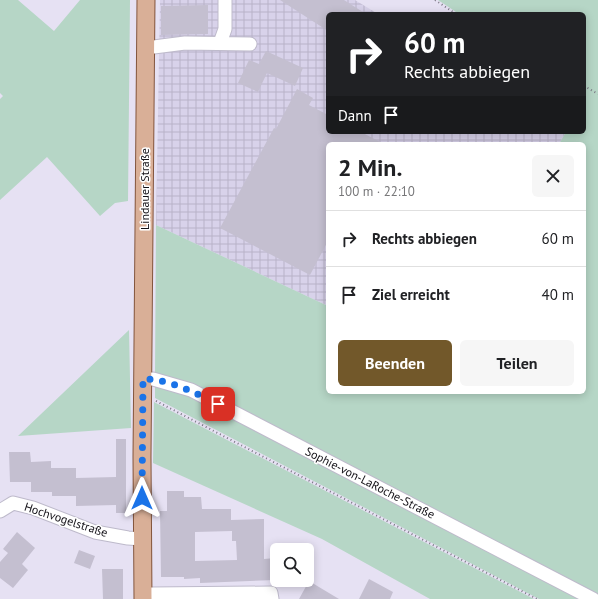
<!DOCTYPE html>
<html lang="de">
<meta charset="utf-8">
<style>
body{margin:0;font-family:"PT Sans",sans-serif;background:#f6f6f6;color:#202124;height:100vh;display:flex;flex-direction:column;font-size:15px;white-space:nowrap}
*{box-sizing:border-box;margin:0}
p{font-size:13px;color:#757577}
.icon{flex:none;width:22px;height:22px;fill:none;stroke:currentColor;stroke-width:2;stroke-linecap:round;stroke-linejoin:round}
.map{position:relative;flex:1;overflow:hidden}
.panel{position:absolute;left:326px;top:142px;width:260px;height:252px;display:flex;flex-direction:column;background:#fff;border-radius:6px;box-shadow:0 2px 10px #0003}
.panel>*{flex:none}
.guide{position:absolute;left:326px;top:12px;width:260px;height:122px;border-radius:6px;box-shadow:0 2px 10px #0003;background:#202124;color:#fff;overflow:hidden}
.tools{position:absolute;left:270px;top:543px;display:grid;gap:8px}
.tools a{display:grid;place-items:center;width:44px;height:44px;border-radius:6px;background:#fff;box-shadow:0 2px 10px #0003;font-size:20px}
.pin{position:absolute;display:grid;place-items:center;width:34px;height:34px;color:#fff;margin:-17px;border-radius:8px;box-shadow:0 2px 6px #0006}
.me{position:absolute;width:44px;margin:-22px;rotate:0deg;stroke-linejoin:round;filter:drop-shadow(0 0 3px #0008)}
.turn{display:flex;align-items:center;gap:14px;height:84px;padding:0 12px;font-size:18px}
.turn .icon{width:52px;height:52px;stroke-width:2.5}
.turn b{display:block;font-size:28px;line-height:34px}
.then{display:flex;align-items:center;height:38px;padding:0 12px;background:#0003;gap:8px;font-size:15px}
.round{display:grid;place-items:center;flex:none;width:42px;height:42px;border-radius:6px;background:#f6f6f6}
.head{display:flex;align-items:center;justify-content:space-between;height:68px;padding:0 12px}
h1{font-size:24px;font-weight:600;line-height:30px}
.cta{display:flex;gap:8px;margin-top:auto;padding:8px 12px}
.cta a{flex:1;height:46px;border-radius:6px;background:#72582a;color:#fff;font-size:16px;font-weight:600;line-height:46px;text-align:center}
.cta a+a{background:#f6f6f6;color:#202124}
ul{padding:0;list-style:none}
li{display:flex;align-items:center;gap:12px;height:56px;padding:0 12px;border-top:1px solid #e0e0e0}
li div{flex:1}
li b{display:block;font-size:15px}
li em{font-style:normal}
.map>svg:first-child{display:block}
.industrial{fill:url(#industrial-grid)}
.green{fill:#b6d6c6}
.building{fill:#c4bfd0;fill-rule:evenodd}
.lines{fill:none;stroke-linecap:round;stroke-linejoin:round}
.minor-casing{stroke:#bebacb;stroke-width:15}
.major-casing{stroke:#83553d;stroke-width:19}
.path{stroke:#7b7884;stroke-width:2;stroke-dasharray:1 3;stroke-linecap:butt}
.minor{stroke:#fff;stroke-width:13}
.major{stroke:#d9af97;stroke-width:17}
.route{stroke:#1a73e8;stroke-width:7;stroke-dasharray:0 12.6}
.labels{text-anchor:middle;stroke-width:3;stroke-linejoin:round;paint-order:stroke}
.street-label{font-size:12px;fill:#131117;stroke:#fff}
</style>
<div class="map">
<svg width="598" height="599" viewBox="0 0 598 599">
<defs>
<pattern id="industrial-grid" width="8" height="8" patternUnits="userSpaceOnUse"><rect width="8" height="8" fill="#d8d2ea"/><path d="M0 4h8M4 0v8" fill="none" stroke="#b8b3c8"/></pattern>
</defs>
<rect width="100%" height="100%" fill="#e6e1f3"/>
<path class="industrial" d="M 160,0 L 355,0 L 378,14 L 328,14 L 328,132 L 566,132 L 559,144 L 328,144 L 328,306 L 156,225 Z"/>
<path class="green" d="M 0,0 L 18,0 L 54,31 L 80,0 L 130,0 L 128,201 L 115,203 L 100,216 L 47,157 L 0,200 L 0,99 L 3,96 L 0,93 Z
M 438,0 L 598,0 L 598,595 L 155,375 L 156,225 L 328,306 L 328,392 L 584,392 L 584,144 L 559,144 L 566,132 L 584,132 L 584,14 L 459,14 Z
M 129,330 L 131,428 L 18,436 Z
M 155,384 L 189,393 L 585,599 L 539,599 L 155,398 Z
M 154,402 L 534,599 L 430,599 L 322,539 L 153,463 Z"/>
<path class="building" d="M 280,0 L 344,0 L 366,14 L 328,14 L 328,31 Z
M 208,5 L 208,34 L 161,35 L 161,6 Z
M 266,51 L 303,68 L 295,86 L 267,73 L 258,92 L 238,83 L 249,60 L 259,64 Z
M 297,89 L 313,98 L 309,105 L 328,115 L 328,132 L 361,132 L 384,144 L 328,144 L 328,241 L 310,275 L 220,228 L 274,128 L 276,129 Z
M 116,439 L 126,439 L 126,513 L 116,513 L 116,505 L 76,506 L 76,496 L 52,496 L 52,492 L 31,492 L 31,482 L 10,482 L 9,452 L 30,452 L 31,462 L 51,461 L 51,468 L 76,468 L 76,478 L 116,477 Z
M 167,491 L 184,491 L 184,497 L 201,497 L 202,509 L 231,509 L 231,520 L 264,519 L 264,559 L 275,558 L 275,580 L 200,583 L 200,578 L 184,579 L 184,577 L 161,577 L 160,511 L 167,511 ZM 232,531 L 232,541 L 236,541 L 237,560 L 195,561 L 195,532 Z
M 17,532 L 35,548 L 22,564 L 28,570 L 13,588 L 0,578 L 0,562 L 8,553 L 3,549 Z
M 79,550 L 95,556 L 90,569 L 74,563 Z
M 102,569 L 123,569 L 123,599 L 103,599 Z
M 369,579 L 393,592 L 390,599 L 359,599 Z
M 309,581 L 339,599 L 299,599 Z"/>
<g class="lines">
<defs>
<path id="minor" d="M 220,43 L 225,29 L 225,0
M 146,48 L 185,43 L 250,44
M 143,379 L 153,379 L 191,390 L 593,599
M 0,511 L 13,503 L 33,508 L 95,532 L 128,538 L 142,539
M 143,596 L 151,594 L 271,593 L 272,599"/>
<path id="major" d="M 143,599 L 142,457 L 146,0"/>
</defs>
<use href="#minor" class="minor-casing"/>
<use href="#major" class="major-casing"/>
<path class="path" d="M 435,0 L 456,14
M 584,86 L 598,94
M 156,401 L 537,599"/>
<use href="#minor" class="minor"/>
<use href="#major" class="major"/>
</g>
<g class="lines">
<path class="route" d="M 142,498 L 143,379 C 170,379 195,393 218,404"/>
</g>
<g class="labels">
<g class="street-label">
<text transform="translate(145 189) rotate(-90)" y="4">Lindauer Straße</text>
<text transform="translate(370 483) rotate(27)" y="4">Sophie-von-LaRoche-Straße</text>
<text transform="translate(66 520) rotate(18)" y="4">Hochvogelstraße</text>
</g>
</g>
</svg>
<div class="tools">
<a><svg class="icon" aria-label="search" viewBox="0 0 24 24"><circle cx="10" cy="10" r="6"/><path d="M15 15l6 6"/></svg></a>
</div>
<div class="pin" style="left:218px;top:404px;background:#d93025"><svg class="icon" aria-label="arrive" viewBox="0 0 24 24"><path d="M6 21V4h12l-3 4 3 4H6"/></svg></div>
<svg class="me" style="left:142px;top:498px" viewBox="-20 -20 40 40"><path d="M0-17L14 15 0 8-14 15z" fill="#1a73e8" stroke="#fff" stroke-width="4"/></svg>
<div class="guide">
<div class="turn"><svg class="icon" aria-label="right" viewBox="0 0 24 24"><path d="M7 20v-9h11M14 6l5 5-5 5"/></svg><div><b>60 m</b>Rechts abbiegen</div></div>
<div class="then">Dann<svg class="icon" aria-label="arrive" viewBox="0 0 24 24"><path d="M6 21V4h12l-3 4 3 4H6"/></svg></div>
</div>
<section class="panel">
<div class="head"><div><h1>2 Min.</h1><p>100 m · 22:10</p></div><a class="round"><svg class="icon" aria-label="close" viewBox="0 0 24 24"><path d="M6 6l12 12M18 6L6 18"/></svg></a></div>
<ul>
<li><svg class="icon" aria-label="right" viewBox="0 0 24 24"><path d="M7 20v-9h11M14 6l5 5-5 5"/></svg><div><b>Rechts abbiegen</b></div><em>60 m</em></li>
<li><svg class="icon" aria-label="arrive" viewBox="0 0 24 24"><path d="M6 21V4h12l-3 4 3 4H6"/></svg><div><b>Ziel erreicht</b></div><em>40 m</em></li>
</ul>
<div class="cta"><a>Beenden</a><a>Teilen</a></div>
</section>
</div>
